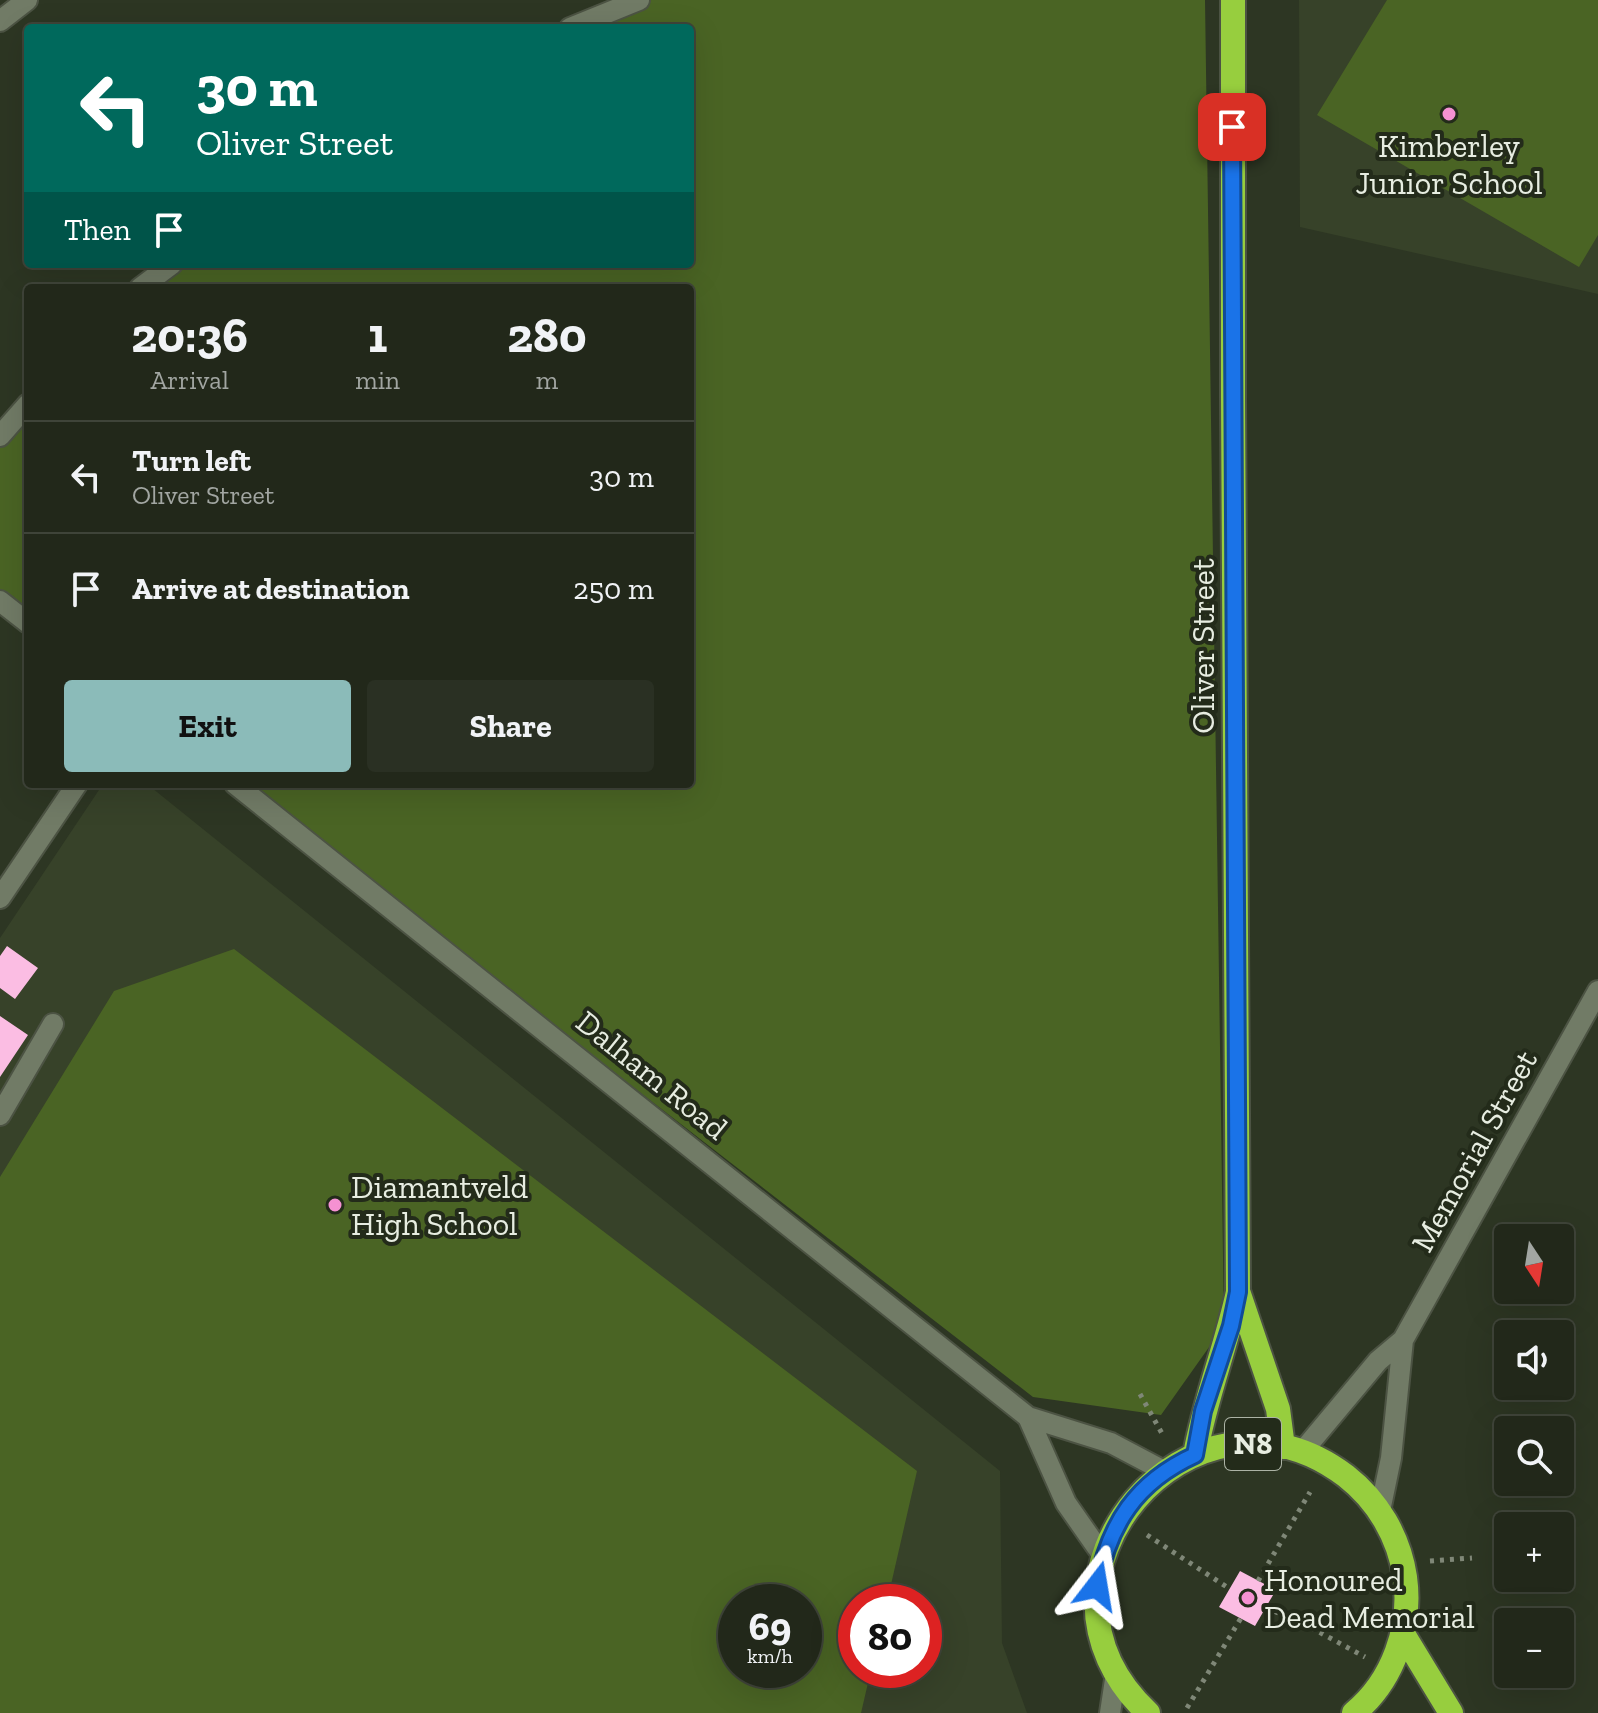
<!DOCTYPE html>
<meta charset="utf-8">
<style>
body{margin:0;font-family:"Zilla Slab",serif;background:#2a3023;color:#f1f3f6;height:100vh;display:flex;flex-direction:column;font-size:30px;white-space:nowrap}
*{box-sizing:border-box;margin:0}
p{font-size:26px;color:#a2a6a2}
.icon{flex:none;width:44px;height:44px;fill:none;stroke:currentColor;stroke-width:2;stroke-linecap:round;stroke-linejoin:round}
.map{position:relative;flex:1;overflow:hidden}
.sheet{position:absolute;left:24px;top:284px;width:670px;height:504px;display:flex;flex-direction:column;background:#22281a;border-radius:8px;box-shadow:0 8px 32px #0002,0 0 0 2px #3f4439}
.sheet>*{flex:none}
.guide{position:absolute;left:24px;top:24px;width:670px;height:244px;border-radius:8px;box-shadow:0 8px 32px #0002,0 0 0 2px #3f4439;background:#00695c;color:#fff;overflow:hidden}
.needle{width:52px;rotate:168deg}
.tools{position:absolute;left:1494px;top:1224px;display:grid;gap:16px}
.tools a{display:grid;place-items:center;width:80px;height:80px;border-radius:8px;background:#22281a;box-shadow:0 8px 32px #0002,0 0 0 2px #3f4439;font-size:40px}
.speed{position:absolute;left:718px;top:1584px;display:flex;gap:16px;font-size:40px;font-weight:700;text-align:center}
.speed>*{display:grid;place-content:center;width:104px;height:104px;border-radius:50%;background:#22281a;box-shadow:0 8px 32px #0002,0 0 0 2px #3f4439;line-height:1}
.speed small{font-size:20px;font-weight:400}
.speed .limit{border:12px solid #d22;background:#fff;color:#111}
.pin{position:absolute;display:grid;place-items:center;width:68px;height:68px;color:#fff;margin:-34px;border-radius:16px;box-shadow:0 4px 12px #0006}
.me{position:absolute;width:88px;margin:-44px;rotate:14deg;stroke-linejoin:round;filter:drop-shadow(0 0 6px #0008)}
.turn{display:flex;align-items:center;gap:28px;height:168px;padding:0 40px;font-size:36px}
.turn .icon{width:104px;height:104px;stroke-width:2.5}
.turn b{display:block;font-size:56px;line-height:68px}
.then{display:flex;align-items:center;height:76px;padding:0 40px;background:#0003;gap:16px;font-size:30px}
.eta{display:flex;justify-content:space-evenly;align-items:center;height:136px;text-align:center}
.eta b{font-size:48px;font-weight:800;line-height:56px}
.button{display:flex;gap:16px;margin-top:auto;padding:16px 40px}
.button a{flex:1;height:92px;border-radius:8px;background:#8bbbb9;color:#111;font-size:32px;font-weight:800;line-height:92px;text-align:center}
.button a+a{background:#2a3023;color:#f1f3f6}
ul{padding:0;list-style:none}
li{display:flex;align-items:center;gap:24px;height:112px;padding:0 40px;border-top:2px solid #3f4439}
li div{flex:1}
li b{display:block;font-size:30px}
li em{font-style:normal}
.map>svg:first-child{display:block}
.built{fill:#374229;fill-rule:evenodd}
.green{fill:#4a6424;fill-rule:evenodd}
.building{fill:#fbbde3}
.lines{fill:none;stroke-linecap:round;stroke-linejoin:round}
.minor-casing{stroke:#4c5343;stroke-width:24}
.highway-casing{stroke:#4c5343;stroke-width:28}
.path{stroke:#7f8777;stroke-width:5;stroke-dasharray:4 6;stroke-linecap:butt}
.minor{stroke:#717b66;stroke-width:20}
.highway{stroke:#97ce3e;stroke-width:24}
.route-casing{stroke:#114b97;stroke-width:20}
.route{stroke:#1a73e8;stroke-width:14}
.poi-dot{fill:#f591d2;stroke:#232b1a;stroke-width:3}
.labels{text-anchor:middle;stroke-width:8;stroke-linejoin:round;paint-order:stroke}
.shield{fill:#232b1a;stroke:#acb3a5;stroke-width:2}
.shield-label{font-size:30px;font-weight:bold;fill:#e7ede1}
.poi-label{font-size:32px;fill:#e7ede1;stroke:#232b1a;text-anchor:start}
.street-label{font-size:32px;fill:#e7ede1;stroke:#232b1a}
</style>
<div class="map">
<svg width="1598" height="1713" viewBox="0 0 1598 1713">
<rect width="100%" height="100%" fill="#2d3623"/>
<path class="built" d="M 1299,0 L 1598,0 L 1598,294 L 1300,227 Z
M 103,784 L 147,784 L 1000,1471 L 1002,1643 L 1027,1713 L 0,1713 L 0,938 ZM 736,1602 L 804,1602 L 804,1670 L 736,1670 ZM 856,1602 L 924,1602 L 924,1670 L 856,1670 Z"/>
<path class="green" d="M 636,0 L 1205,0 L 1224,1326 L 1161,1415 L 1033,1397 L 242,784 L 690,784 L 690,288 L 137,288 L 168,264 L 690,264 L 690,28 L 560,28 Z
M 1387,0 L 1598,0 L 1598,235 L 1579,267 L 1317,115 Z
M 28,402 L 28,618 L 0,596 L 0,437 Z
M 234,949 L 917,1471 L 887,1602 L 856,1602 L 856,1670 L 871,1670 L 861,1713 L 0,1713 L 0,1177 L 114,991 ZM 736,1602 L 804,1602 L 804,1670 L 736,1670 Z"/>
<path class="building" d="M 7,946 L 38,968 L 15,999 L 0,988 L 0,956 Z
M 0,1016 L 28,1035 L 0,1077 Z
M 1240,1571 L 1276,1590 L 1255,1626 L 1219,1607 Z"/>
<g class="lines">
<defs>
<path id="minor" d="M 0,21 L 27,0
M 570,28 L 639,0
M 140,288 L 172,264
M 0,436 L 28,404
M 0,601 L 28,623
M 235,784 L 1028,1417 L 1111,1443 L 1164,1471
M 0,898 L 77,784
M 0,1115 L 53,1024
M 1028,1417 L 1066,1503 L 1103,1556
M 1302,1452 L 1378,1361 L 1403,1340 L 1598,991
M 1380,1511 L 1391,1458 L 1403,1340
M 1110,1713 L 1116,1673"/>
<path id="highway" d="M 1239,1294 L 1278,1409 L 1283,1447
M 1195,1455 C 1205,1399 1226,1347 1238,1292 L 1233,397 L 1233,0
M 1403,1634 L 1451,1713
M 1148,1713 C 1004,1578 1192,1359 1346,1476 C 1378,1501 1399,1537 1405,1577 C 1412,1627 1393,1681 1354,1713"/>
</defs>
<use href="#minor" class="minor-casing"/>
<use href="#highway" class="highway-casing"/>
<path class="path" d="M 1140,1394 L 1164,1437
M 1147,1535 L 1230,1589
M 1430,1561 L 1472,1558
M 1258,1581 L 1310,1492
M 1265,1608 L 1295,1619 L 1365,1657
M 1187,1708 L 1241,1618"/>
<use href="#minor" class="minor"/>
<use href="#highway" class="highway"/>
</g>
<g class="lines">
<defs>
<path id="route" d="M 1097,1586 C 1109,1524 1136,1482 1195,1455 L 1203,1411 L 1231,1326 L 1238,1292 L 1232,127"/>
</defs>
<use href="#route" class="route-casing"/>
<use href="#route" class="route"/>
</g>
<g class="poi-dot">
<circle cx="1449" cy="114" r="8"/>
<circle cx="335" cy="1205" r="8"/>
<circle cx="1248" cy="1598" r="8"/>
</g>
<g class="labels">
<rect class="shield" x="1225" y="1418" width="56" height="52" rx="6"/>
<g class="shield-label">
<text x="1253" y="1454">N8</text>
</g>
<g class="poi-label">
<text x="1449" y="157" text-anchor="middle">Kimberley<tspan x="1449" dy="37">Junior School</tspan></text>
<text x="351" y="1198">Diamantveld<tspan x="351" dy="37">High School</tspan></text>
<text x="1264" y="1591">Honoured<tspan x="1264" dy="37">Dead Memorial</tspan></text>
</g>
<g class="street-label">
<text transform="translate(1203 646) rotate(-90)" y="11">Oliver Street</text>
<text transform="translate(652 1075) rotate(39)" y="11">Dalham Road</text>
<text transform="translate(1474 1151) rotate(-61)" y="11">Memorial Street</text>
</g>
</g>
</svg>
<div class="tools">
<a><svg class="needle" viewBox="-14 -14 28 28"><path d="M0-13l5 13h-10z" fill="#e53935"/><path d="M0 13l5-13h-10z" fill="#a2a6a2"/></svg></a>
<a><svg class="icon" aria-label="sound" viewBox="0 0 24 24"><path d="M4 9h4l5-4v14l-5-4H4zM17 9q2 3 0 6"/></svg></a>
<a><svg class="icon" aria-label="search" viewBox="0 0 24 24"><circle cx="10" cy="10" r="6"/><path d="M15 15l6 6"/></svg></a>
<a>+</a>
<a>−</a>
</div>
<div class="speed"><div>69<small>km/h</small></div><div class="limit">80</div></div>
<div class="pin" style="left:1232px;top:127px;background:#d93025"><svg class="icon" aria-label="arrive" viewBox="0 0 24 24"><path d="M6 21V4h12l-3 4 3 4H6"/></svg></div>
<svg class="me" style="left:1097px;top:1586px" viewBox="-20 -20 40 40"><path d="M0-17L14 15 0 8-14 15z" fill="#1a73e8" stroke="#fff" stroke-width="4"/></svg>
<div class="guide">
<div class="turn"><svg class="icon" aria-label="left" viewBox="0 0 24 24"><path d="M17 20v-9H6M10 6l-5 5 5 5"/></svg><div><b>30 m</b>Oliver Street</div></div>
<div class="then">Then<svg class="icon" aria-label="arrive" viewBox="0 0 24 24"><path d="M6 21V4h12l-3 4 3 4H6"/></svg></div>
</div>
<section class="sheet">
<div class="eta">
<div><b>20:36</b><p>Arrival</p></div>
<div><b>1</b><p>min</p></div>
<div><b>280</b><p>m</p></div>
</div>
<ul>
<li><svg class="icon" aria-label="left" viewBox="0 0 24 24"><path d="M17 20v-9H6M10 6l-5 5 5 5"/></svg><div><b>Turn left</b><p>Oliver Street</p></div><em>30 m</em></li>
<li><svg class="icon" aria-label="arrive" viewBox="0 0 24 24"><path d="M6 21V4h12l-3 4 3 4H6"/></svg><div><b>Arrive at destination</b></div><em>250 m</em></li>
</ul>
<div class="button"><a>Exit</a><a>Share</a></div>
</section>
</div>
